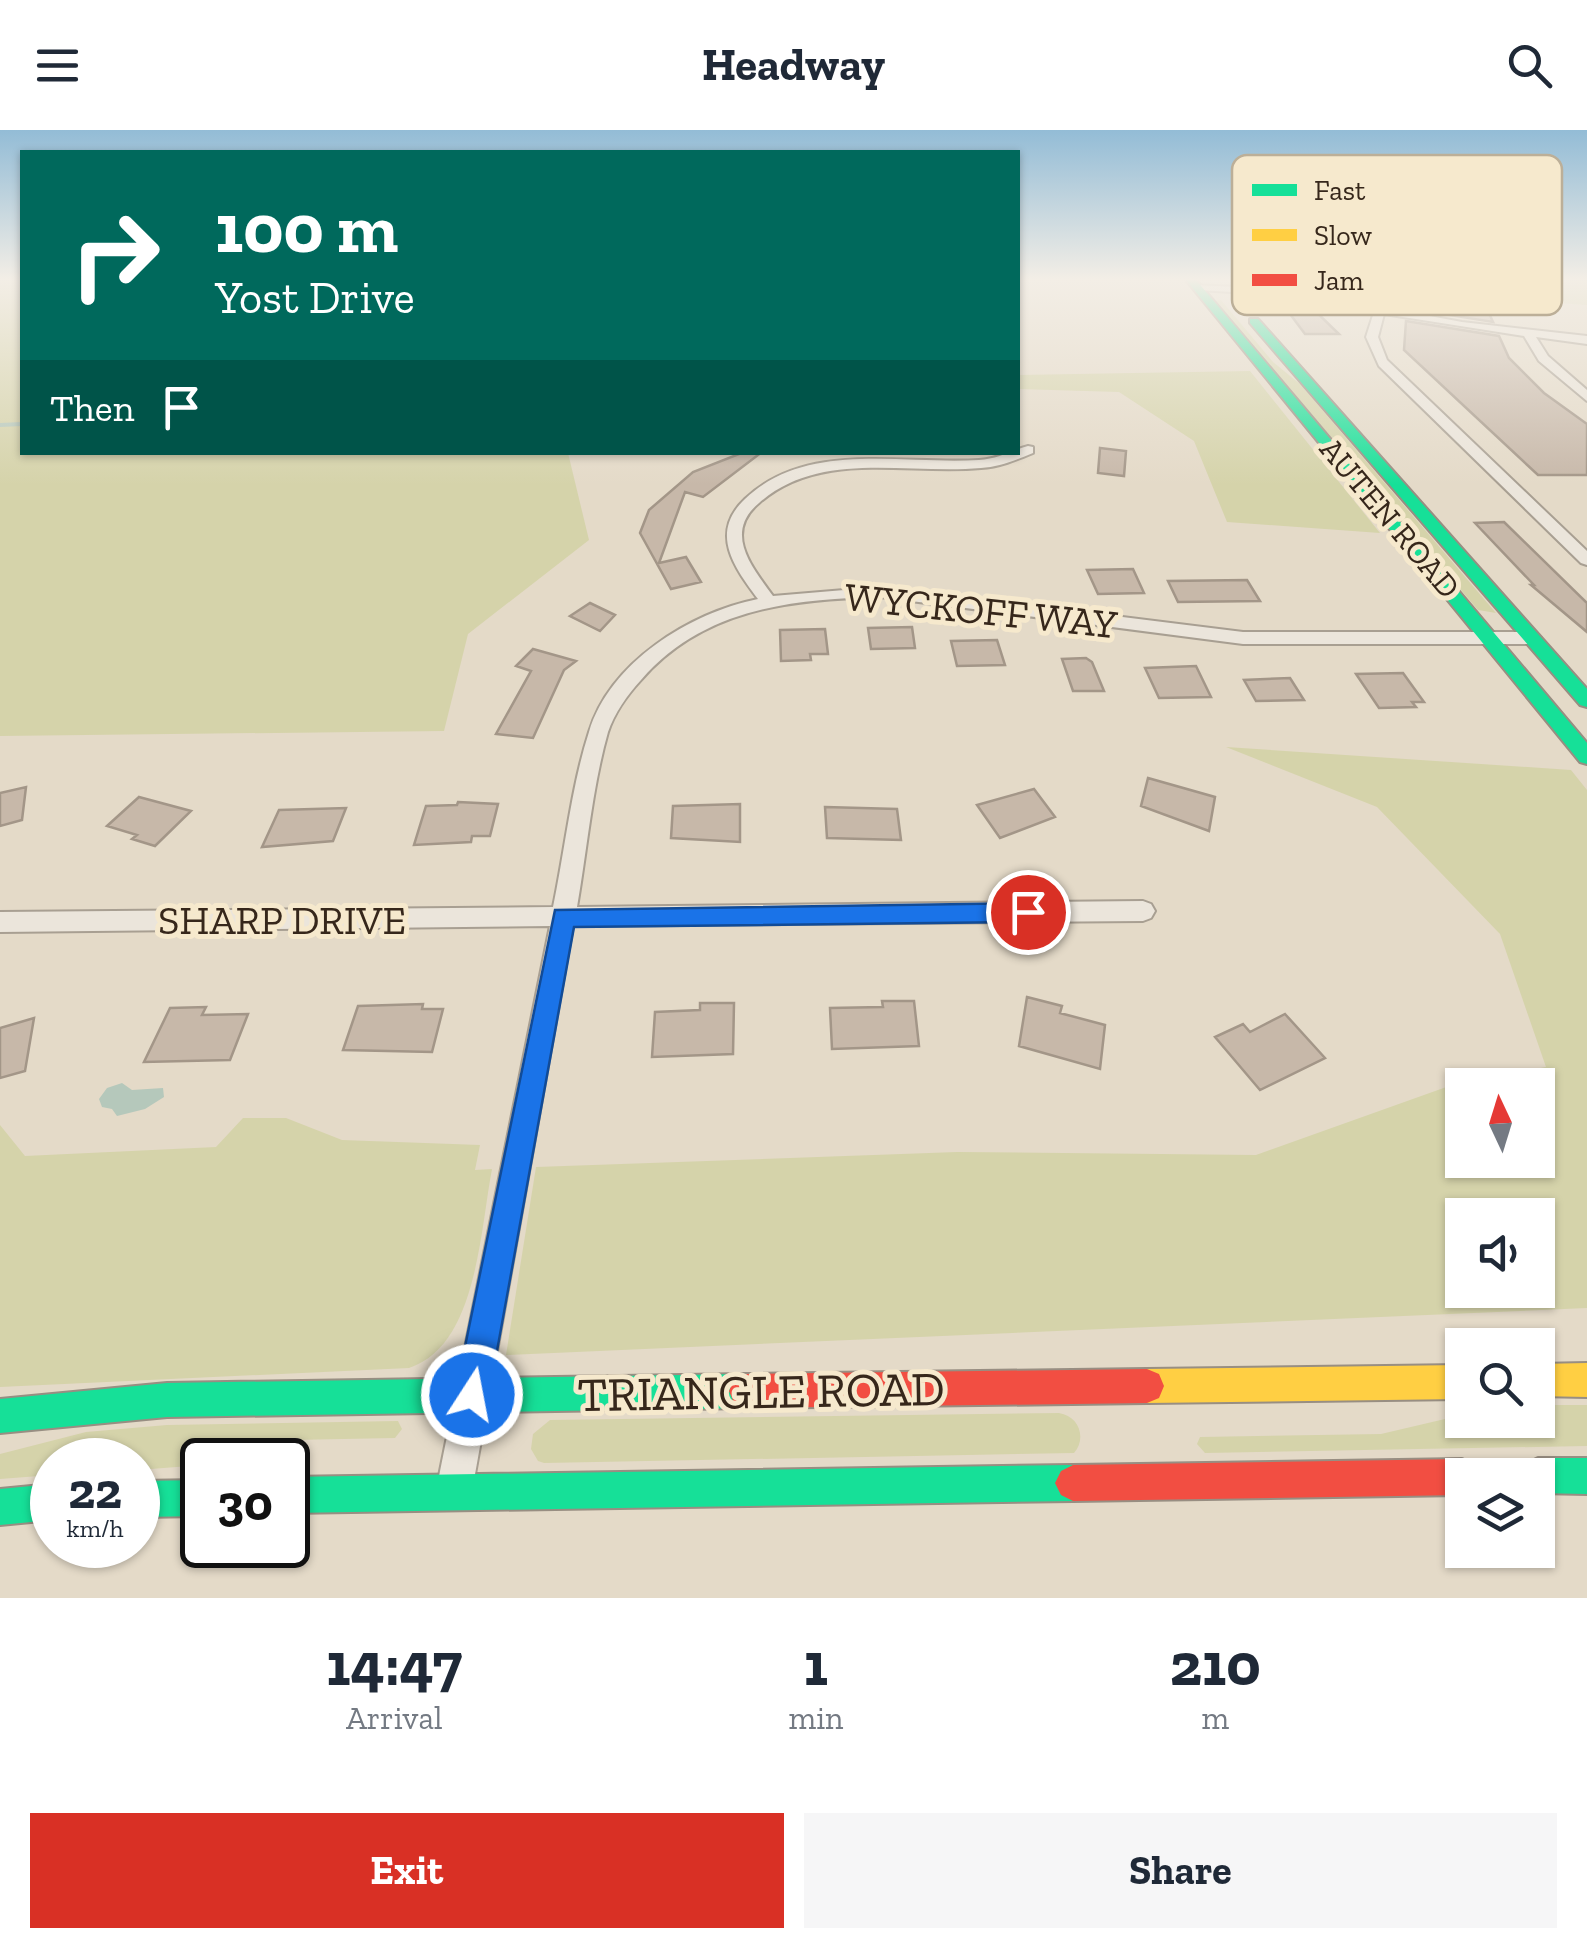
<!DOCTYPE html>
<style>
body{margin:0;font-family:"Zilla Slab",serif;background:#f6f6f7;color:#1f2937;height:100vh;display:flex;flex-direction:column;font-size:38px;white-space:nowrap}
*{box-sizing:border-box;margin:0}
p{font-size:32px;color:#747a83}
.icon{flex:none;width:55px;height:55px;fill:none;stroke:currentColor;stroke-width:2;stroke-linecap:round;stroke-linejoin:round}
.map{position:relative;height:1468px;overflow:hidden}
.details{display:flex;flex-direction:column;background:#fff;flex:1}
.details>*{flex:none}
.hud{position:absolute;left:20px;top:20px;width:1000px;height:305px;border-radius:0px;box-shadow:0 2px 8px #0004;background:#00695c;color:#fff;overflow:hidden}
.needle{width:65px;rotate:356deg}
.buttons{position:absolute;left:1445px;top:938px;display:grid;gap:20px}
.buttons a{display:grid;place-items:center;width:110px;height:110px;border-radius:0px;background:#fff;box-shadow:0 2px 8px #0004;font-size:50px}
.speed{position:absolute;left:30px;top:1308px;display:flex;gap:20px;font-size:50px;font-weight:700;text-align:center}
.speed>*{display:grid;place-content:center;width:130px;height:130px;border-radius:50%;background:#fff;box-shadow:0 2px 8px #0004;line-height:1}
.speed small{font-size:25px;font-weight:400}
.speed .limit{border:5px solid #111;border-radius:15px;background:#fff;color:#111}
.pin{position:absolute;display:grid;place-items:center;width:85px;height:85px;color:#fff;margin:-42px;border:5px solid #fff;border-radius:50%;box-shadow:0 2px 10px #0007}
.me{position:absolute;width:110px;margin:-55px;rotate:11deg;stroke-linejoin:round;filter:drop-shadow(0 0 8px #0008)}
.turn{display:flex;align-items:center;gap:35px;height:210px;padding:0 30px;font-size:45px}
.turn .icon{width:130px;height:130px;stroke-width:2.5}
.turn b{display:block;font-size:70px;line-height:85px}
.then{display:flex;align-items:center;height:95px;padding:0 30px;background:#0003;gap:20px;font-size:38px}
.eta{display:flex;justify-content:space-evenly;align-items:center;height:170px;text-align:center}
.eta b{font-size:60px;font-weight:700;line-height:70px}
.action{display:flex;gap:20px;margin-top:auto;padding:20px 30px}
.action a{flex:1;height:115px;border-radius:0px;background:#d93025;color:#fff;font-size:40px;font-weight:700;line-height:115px;text-align:center}
.action a+a{background:#f6f6f7;color:#1f2937}
header{display:flex;justify-content:space-between;align-items:center;height:130px;padding:0 30px;background:#fff;font-size:45px;font-weight:700}
.map>svg:first-child{display:block}
.green{fill:#d5d3aa;fill-rule:evenodd}
.water{fill:#b5c8bb}
.lines{fill:none;stroke-linecap:round;stroke-linejoin:round}
.stream{stroke:#b5c8bb;stroke-width:4}
.building{fill:#c7b8a9;stroke:#a39688;stroke-width:2.5}
.street-casing{stroke:#a89f92;stroke-width:4}
.fast-casing{stroke:#988e82;stroke-width:4}
.slow-casing{stroke:#988e82;stroke-width:4}
.jam-casing{stroke:#988e82;stroke-width:4}
.street{fill:#ebe5db;fill-rule:evenodd}
.fast{fill:#16e098;fill-rule:evenodd}
.slow{fill:#ffcf43;fill-rule:evenodd}
.jam{fill:#f24e42;fill-rule:evenodd}
.route{fill:#1a73e8;stroke:#114b97;stroke-width:2.5}
.labels{text-anchor:middle;stroke-width:10;stroke-linejoin:round;paint-order:stroke}
.far-street-label{font-size:32px;fill:#36271b;stroke:#f6e9cd}
.street-label{font-size:40px;fill:#36271b;stroke:#f6e9cd}
.near-street-label{font-size:48px;fill:#36271b;stroke:#f6e9cd}
.key{fill:#f6e9cd;stroke:#bcaf98;stroke-width:2.5}
.key-label{font-size:28px;fill:#36271b}
</style>
<header><svg class="icon" aria-label="menu" viewBox="0 0 24 24"><path d="M4 6h16M4 12h16M4 18h16"/></svg>Headway<svg class="icon" aria-label="search" viewBox="0 0 24 24"><circle cx="10" cy="10" r="6"/><path d="M15 15l6 6"/></svg></header>
<div class="map">
<svg width="1587" height="1468" viewBox="0 0 1587 1468">
<rect width="100%" height="100%" fill="#e4dac8"/>
<path class="green" d="M 0,150 L 22,150 L 22,322 L 568,323 L 589,410 L 468,504 L 444,601 L 0,606 Z
M 1375,150 L 1587,150 L 1587,175 L 1437,164 Z
M 1221,170 L 1273,232 L 1300,254 L 1496,483 L 1478,480 L 1215,171 Z
M 1250,241 L 1380,403 L 1227,392 L 1194,311 L 1119,262 L 1018,259 L 1018,245 Z
M 1226,617 L 1571,640 L 1587,660 L 1587,1178 L 506,1225 L 536,1037 L 957,1022 L 1256,1025 L 1452,955 L 1546,937 L 1500,804 L 1377,677 ZM 1462,955 L 1538,955 L 1538,1030 L 1462,1030 ZM 1462,1085 L 1538,1085 L 1538,1160 L 1462,1160 Z
M 243,988 L 286,988 L 342,1010 L 480,1015 L 475,1040 L 492,1039 C 480,1101 477,1216 409,1238 L 0,1257 L 0,995 L 25,1026 L 216,1017 Z
M 1538,1275 L 1587,1275 L 1587,1316 L 1205,1323 L 1197,1314 L 1200,1307 L 1381,1304 L 1462,1285 L 1462,1290 L 1538,1290 Z
M 1059,1283 C 1079,1286 1087,1308 1074,1323 L 544,1333 L 538,1331 L 531,1319 L 533,1304 L 550,1290 Z
M 398,1291 L 402,1299 L 395,1308 L 292,1310 L 236,1330 L 202,1330 L 202,1335 L 138,1340 L 138,1330 L 52,1330 L 52,1345 L 0,1349 L 0,1324 L 86,1302 L 167,1295 Z"/>
<path class="water" d="M 122,953 L 132,960 L 163,958 L 164,967 L 145,979 L 117,986 L 112,979 L 102,977 L 99,969 L 107,958 Z"/>
<g class="lines">
<path class="stream" d="M 0,295 L 22,294"/>
</g>
<path class="building" d="M 1407,167 L 1487,179 L 1493,192 L 1406,178 Z
M 1281,172 L 1311,177 L 1339,204 L 1305,204 Z
M 1406,191 L 1499,206 L 1509,228 L 1544,263 L 1587,294 L 1587,345 L 1538,345 L 1404,220 Z
M 1100,318 L 1126,321 L 1124,346 L 1098,343 Z
M 744,322 L 762,322 L 703,367 L 685,362 L 659,433 L 686,427 L 701,452 L 671,459 L 640,403 L 649,380 L 693,342 Z
M 1504,392 L 1587,473 L 1587,502 L 1531,455 L 1534,455 L 1475,393 Z
M 1133,439 L 1144,463 L 1098,464 L 1087,440 Z
M 1247,450 L 1260,471 L 1178,472 L 1168,451 Z
M 590,473 L 615,485 L 600,501 L 570,486 Z
M 912,497 L 915,518 L 871,519 L 868,498 Z
M 825,499 L 828,524 L 810,524 L 811,530 L 781,531 L 780,500 Z
M 997,510 L 1005,535 L 957,536 L 951,511 Z
M 533,519 L 576,531 L 564,540 L 533,608 L 496,604 L 531,541 L 516,536 Z
M 1086,528 L 1092,532 L 1104,561 L 1073,561 L 1062,529 Z
M 1196,536 L 1211,567 L 1159,568 L 1145,538 Z
M 1403,543 L 1424,572 L 1412,572 L 1416,577 L 1379,578 L 1356,544 Z
M 1290,548 L 1304,570 L 1256,571 L 1244,550 Z
M 1148,648 L 1215,667 L 1209,701 L 1141,676 Z
M 26,657 L 22,690 L 0,696 L 0,663 Z
M 1034,659 L 1055,687 L 1000,708 L 977,675 Z
M 139,667 L 191,681 L 155,716 L 132,709 L 137,705 L 107,696 Z
M 458,672 L 498,674 L 490,706 L 472,706 L 471,712 L 414,715 L 426,676 L 457,675 Z
M 740,674 L 740,712 L 671,708 L 673,676 Z
M 825,677 L 897,679 L 901,710 L 827,708 Z
M 346,678 L 333,711 L 262,717 L 279,680 Z
M 1027,867 L 1062,876 L 1060,883 L 1105,895 L 1100,939 L 1019,916 Z
M 882,871 L 914,871 L 919,916 L 832,919 L 830,878 L 883,877 Z
M 700,873 L 734,873 L 733,924 L 652,927 L 655,882 L 700,880 Z
M 423,874 L 422,879 L 443,879 L 432,922 L 343,920 L 358,876 Z
M 206,877 L 202,885 L 248,884 L 230,930 L 144,932 L 170,878 Z
M 1285,884 L 1325,928 L 1260,960 L 1215,907 L 1243,894 L 1250,902 Z
M 34,888 L 25,941 L 0,948 L 0,898 Z"/>
<g class="lines">
<defs>
<path id="street" d="M 1193,155 L 1284,159 L 1462,192 L 1587,206 L 1587,214 L 1536,207 L 1548,226 L 1587,260 L 1587,271 L 1539,231 L 1524,206 L 1384,184 L 1378,207 L 1387,230 L 1587,421 L 1587,435 L 1581,433 L 1379,236 L 1366,207 L 1374,182 L 1284,165 L 1197,160 Z
M 1028,316 L 1033,317 L 1033,323 C 1016,330 999,337 981,338 C 907,345 820,319 759,373 C 723,403 752,437 773,466 L 880,457 L 1243,502 L 1532,502 L 1541,508 L 1532,514 L 1243,514 L 880,467 C 791,469 702,479 641,550 C 628,564 614,584 608,602 C 592,658 587,720 577,777 L 1143,771 L 1151,774 L 1155,781 L 1151,788 L 1143,791 L 573,796 L 472,1361 L 467,1374 L 454,1379 L 441,1374 L 436,1361 L 550,796 L 0,802 L 0,782 L 553,777 C 565,720 571,658 589,602 C 610,532 690,483 758,469 C 734,437 709,403 745,369 C 807,310 902,335 979,330 C 998,329 1013,320 1028,316 Z"/>
<path id="fast" d="M 1186,150 L 1196,150 L 1587,613 L 1587,634 L 1580,632 Z
M 1250,189 L 1258,189 L 1587,559 L 1587,577 L 1580,575 L 1250,193 Z
M 746,1244 L 758,1249 L 763,1261 L 758,1273 L 746,1278 L 167,1287 L 0,1303 L 0,1269 L 167,1253 Z
M 1538,1328 L 1587,1328 L 1587,1364 L 1538,1363 L 1538,1345 L 1521,1345 L 1526,1334 Z
M 1073,1335 L 1085,1341 L 1091,1353 L 1085,1365 L 1073,1371 L 288,1383 L 288,1347 Z
M 202,1350 L 202,1386 L 138,1387 L 138,1351 Z
M 52,1354 L 52,1390 L 0,1395 L 0,1359 Z"/>
<path id="slow" d="M 1587,1233 L 1587,1267 L 1538,1266 L 1538,1234 Z
M 1462,1235 L 1462,1269 L 1147,1273 L 1135,1268 L 1130,1256 L 1135,1244 L 1147,1239 Z"/>
<path id="jam" d="M 1147,1239 L 1159,1244 L 1164,1256 L 1159,1268 L 1147,1273 L 746,1278 L 734,1273 L 729,1261 L 734,1249 L 746,1244 Z
M 1462,1329 L 1474,1335 L 1479,1345 L 1462,1345 L 1462,1365 L 1073,1371 L 1061,1365 L 1055,1353 L 1061,1341 L 1073,1335 Z"/>
</defs>
<use href="#street" class="street-casing"/>
<use href="#fast" class="fast-casing"/>
<use href="#slow" class="slow-casing"/>
<use href="#jam" class="jam-casing"/>
<use href="#street" class="street"/>
<use href="#fast" class="fast"/>
<use href="#slow" class="slow"/>
<use href="#jam" class="jam"/>
</g>
<linearGradient id="sky" x2="0" y2="1"><stop stop-color="#93bcd6"/><stop offset="0.42" stop-color="#f3eee6"/><stop offset="1" stop-color="#f3eee6" stop-opacity="0"/></linearGradient>
<rect width="1587" height="355" fill="url(#sky)"/>
<path class="route" d="M 1028,773 L 1036,776 L 1040,782 L 1036,789 L 1028,792 L 574,797 L 489,1265 L 484,1277 L 472,1282 L 460,1277 L 455,1265 L 555,780 Z"/>
<g class="labels">
<g class="far-street-label">
<text transform="translate(1390 388) rotate(50)" y="11">AUTEN ROAD</text>
</g>
<g class="street-label">
<text transform="translate(981 480) rotate(6)" y="14">WYCKOFF WAY</text>
<text x="282" y="804">SHARP DRIVE</text>
</g>
<g class="near-street-label">
<text transform="translate(761 1261) rotate(-1)" y="17">TRIANGLE ROAD</text>
</g>
</g>
<rect x="1232" y="25" width="330" height="160" rx="15" class="key"/>
<rect x="1252" y="54" width="45" height="12" fill="#16e098"/>
<rect x="1252" y="99" width="45" height="12" fill="#ffcf43"/>
<rect x="1252" y="144" width="45" height="12" fill="#f24e42"/>
<g class="key-label">
<text x="1314" y="70">Fast</text>
<text x="1314" y="115">Slow</text>
<text x="1314" y="160">Jam</text>
</g>
</svg>
<div class="buttons">
<a><svg class="needle" viewBox="-14 -14 28 28"><path d="M0-13l5 13h-10z" fill="#e53935"/><path d="M0 13l5-13h-10z" fill="#747a83"/></svg></a>
<a><svg class="icon" aria-label="sound" viewBox="0 0 24 24"><path d="M4 9h4l5-4v14l-5-4H4zM17 9q2 3 0 6"/></svg></a>
<a><svg class="icon" aria-label="search" viewBox="0 0 24 24"><circle cx="10" cy="10" r="6"/><path d="M15 15l6 6"/></svg></a>
<a><svg class="icon" aria-label="layers" viewBox="0 0 24 24"><path d="M12 4l9 5-9 5-9-5zM3 14l9 5 9-5"/></svg></a>
</div>
<div class="speed"><div>22<small>km/h</small></div><div class="limit">30</div></div>
<div class="pin" style="left:1028px;top:782px;background:#d93025"><svg class="icon" aria-label="arrive" viewBox="0 0 24 24"><path d="M6 21V4h12l-3 4 3 4H6"/></svg></div>
<svg class="me" style="left:472px;top:1265px" viewBox="-20 -20 40 40"><circle r="17" fill="#1a73e8" stroke="#fff" stroke-width="3"/><path d="M0-11L8 9 0 5-8 9z" fill="#fff"/></svg>
<div class="hud">
<div class="turn"><svg class="icon" aria-label="right" viewBox="0 0 24 24"><path d="M7 20v-9h11M14 6l5 5-5 5"/></svg><div><b>100 m</b>Yost Drive</div></div>
<div class="then">Then<svg class="icon" aria-label="arrive" viewBox="0 0 24 24"><path d="M6 21V4h12l-3 4 3 4H6"/></svg></div>
</div>
</div>
<section class="details">
<div class="eta">
<div><b>14:47</b><p>Arrival</p></div>
<div><b>1</b><p>min</p></div>
<div><b>210</b><p>m</p></div>
</div>
<div class="action"><a>Exit</a><a>Share</a></div>
</section>
